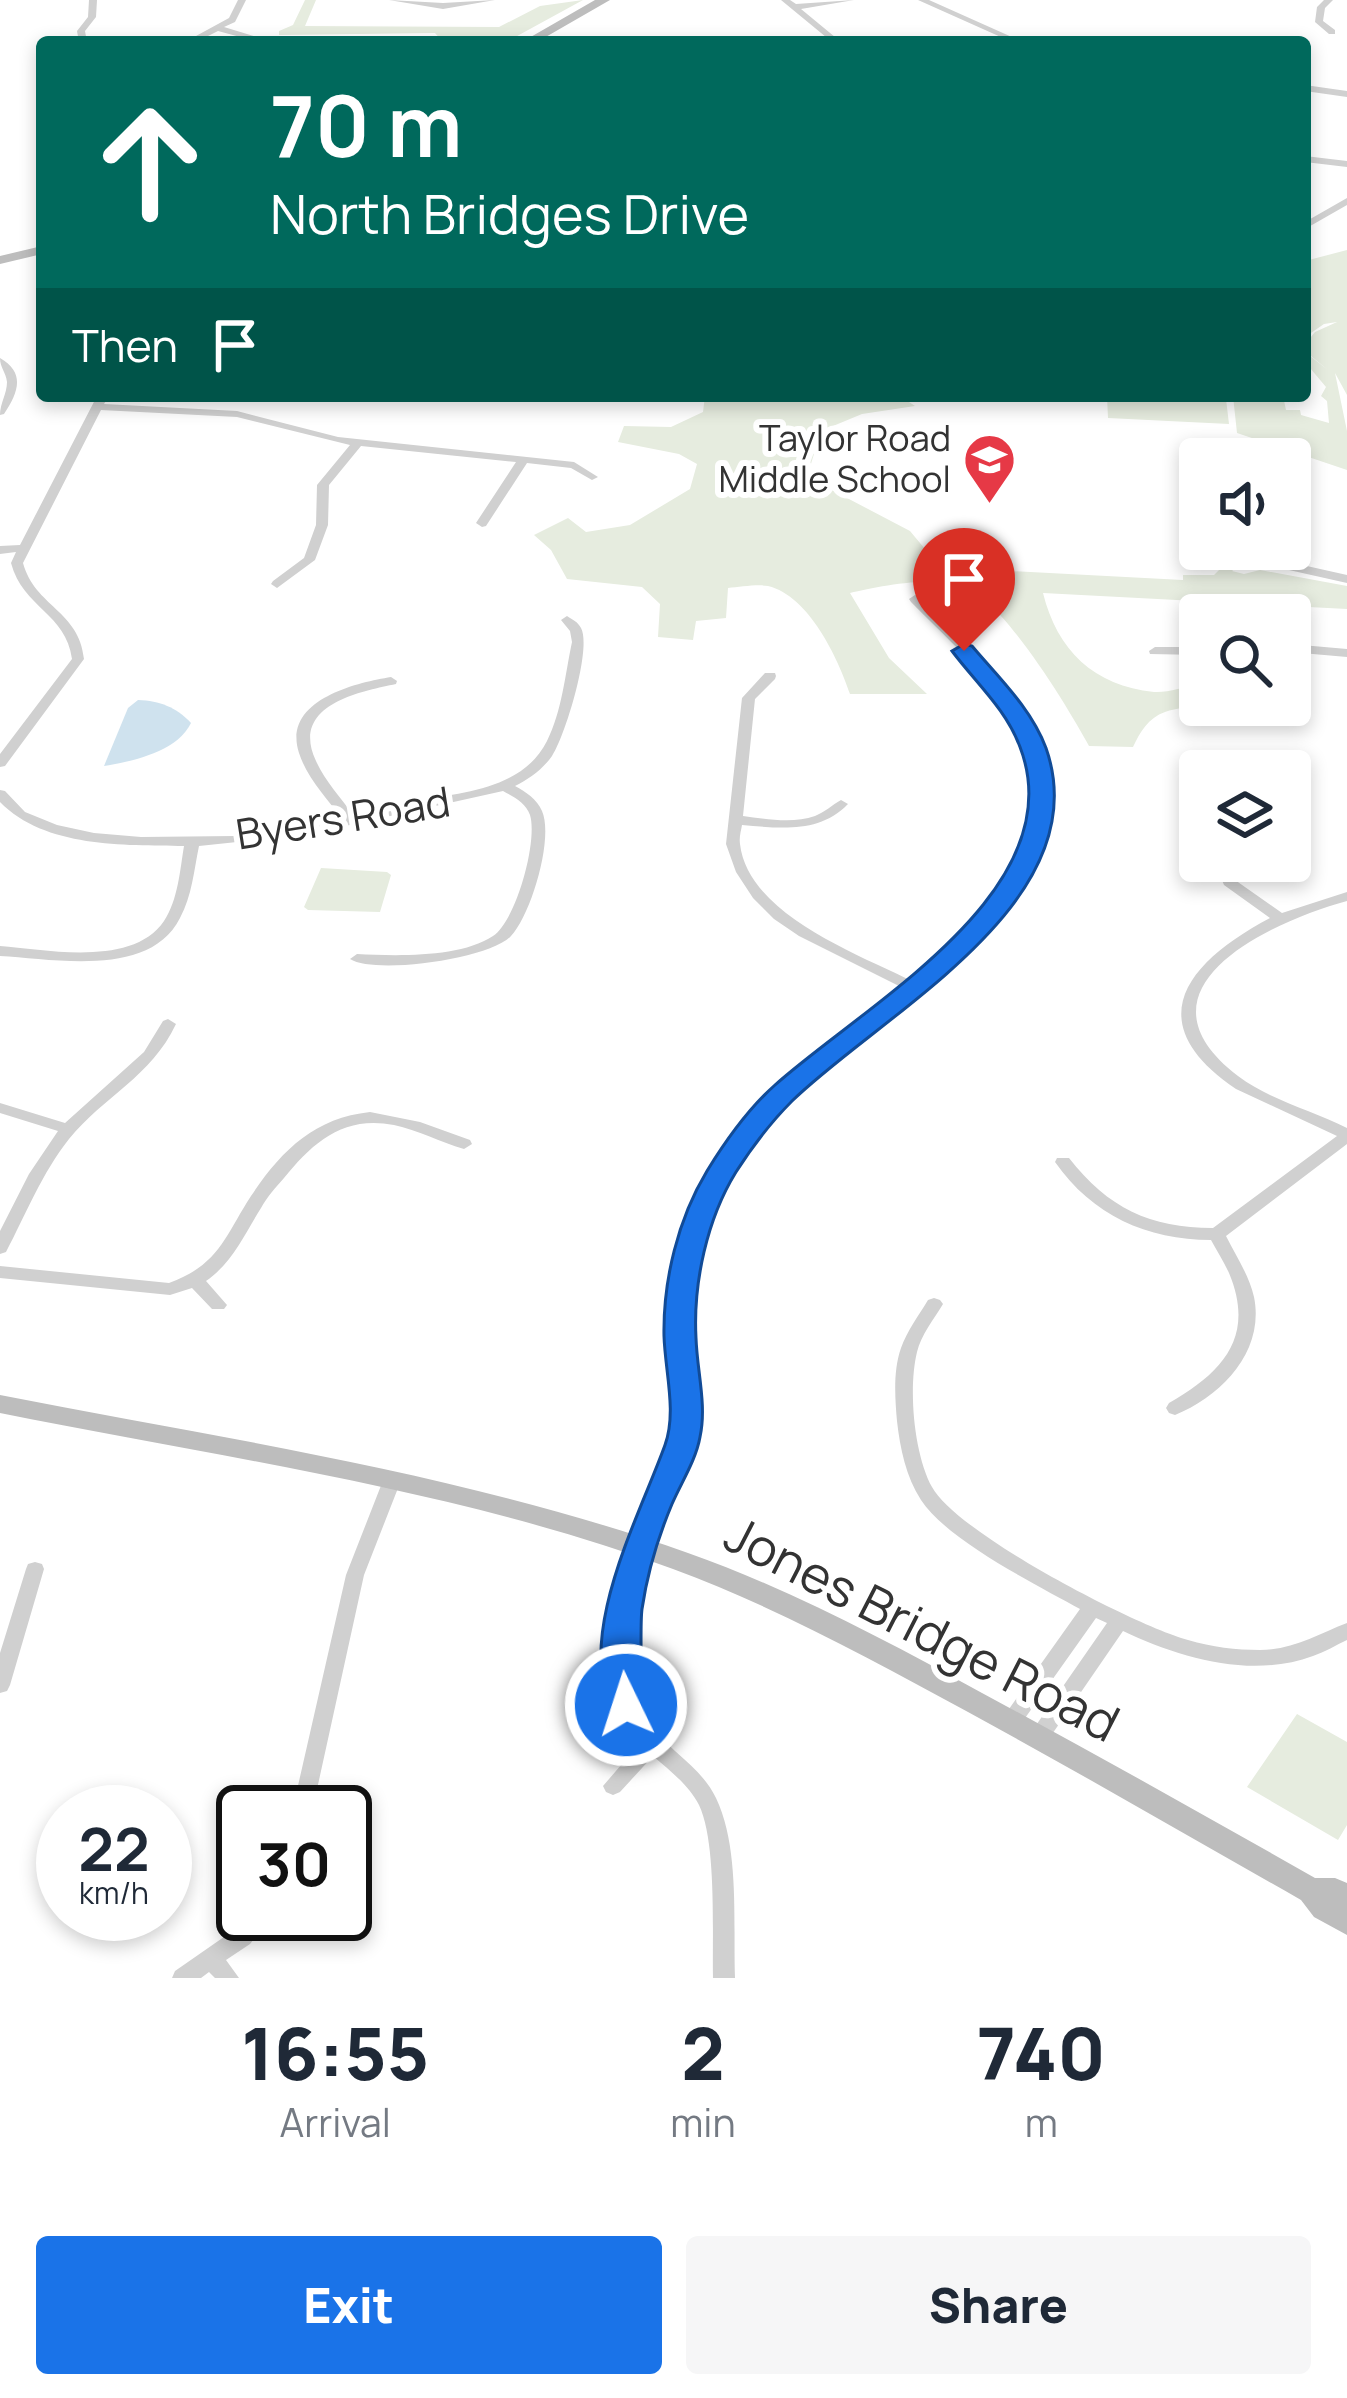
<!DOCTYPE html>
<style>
body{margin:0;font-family:Manrope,sans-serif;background:#f6f6f7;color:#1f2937;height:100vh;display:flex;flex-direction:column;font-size:45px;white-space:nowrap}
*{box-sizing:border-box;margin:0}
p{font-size:39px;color:#747a83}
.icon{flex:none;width:66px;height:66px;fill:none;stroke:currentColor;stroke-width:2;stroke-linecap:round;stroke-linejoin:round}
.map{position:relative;height:1978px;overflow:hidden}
.panel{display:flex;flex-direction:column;background:#fff;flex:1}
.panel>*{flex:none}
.guide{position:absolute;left:36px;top:36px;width:1275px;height:366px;border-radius:12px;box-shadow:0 6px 18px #0003;background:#00695c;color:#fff;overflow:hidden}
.buttons{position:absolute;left:1179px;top:438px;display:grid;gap:24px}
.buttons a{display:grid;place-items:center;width:132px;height:132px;border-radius:12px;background:#fff;box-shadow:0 6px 18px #0003;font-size:60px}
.speed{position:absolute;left:36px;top:1785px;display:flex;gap:24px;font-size:60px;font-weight:700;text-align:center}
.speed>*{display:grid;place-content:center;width:156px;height:156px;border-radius:50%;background:#fff;box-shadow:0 6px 18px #0003;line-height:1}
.speed small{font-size:30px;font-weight:400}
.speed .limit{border:6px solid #111;border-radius:18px;background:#fff;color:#111}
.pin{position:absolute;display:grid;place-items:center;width:102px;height:102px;color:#fff;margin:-123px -51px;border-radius:50% 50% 50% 0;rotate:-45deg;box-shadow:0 0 12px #0007}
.pin .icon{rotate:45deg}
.me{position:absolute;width:132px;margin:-66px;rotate:356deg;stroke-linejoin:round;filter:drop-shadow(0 0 9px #0008)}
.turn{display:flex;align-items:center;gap:42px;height:252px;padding:0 36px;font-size:54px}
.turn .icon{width:156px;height:156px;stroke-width:2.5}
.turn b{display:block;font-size:84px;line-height:102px}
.then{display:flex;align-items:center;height:114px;padding:0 36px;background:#0003;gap:24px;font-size:45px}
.eta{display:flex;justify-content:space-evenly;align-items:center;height:204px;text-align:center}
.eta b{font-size:72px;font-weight:800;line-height:84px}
.action{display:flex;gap:24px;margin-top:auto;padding:24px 36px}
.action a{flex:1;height:138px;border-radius:12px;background:#1a73e8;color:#fff;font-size:48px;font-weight:800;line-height:138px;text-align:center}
.action a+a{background:#f6f6f7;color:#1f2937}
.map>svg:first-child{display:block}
.green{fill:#e6ecdf}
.water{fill:#cfe2ee}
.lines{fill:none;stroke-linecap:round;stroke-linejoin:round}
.minor{fill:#d0d0d0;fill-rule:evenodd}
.secondary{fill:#bdbdbd;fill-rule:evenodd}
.route{fill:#1a73e8;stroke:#114b97;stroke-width:3}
.labels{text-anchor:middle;stroke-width:12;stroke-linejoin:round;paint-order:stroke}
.far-poi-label{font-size:36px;fill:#333;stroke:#fff;text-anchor:end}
.street-label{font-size:42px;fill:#333;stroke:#fff}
.near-street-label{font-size:51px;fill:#333;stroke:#fff}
</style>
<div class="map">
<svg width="1347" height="1978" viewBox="0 0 1347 1978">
<rect width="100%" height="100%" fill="#fff"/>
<path class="green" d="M 305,0 L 316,0 L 305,26 L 499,27 L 540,6 L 583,0 L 506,42 L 443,42 L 435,33 L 279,35 L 279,31 L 293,25 Z
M 1347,250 L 1347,395 L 1335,373 L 1347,431 L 1347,470 L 1237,433 L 1233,396 L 1283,396 L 1286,410 L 1300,410 L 1301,415 L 1329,423 L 1327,401 L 1321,396 L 1326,387 L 1305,362 L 1305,352 L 1328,370 L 1311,356 L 1306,343 L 1315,332 L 1337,322 L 1324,324 L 1305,337 L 1305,261 Z
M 705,396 L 900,396 L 915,406 L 862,414 L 821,431 L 807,477 L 910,531 L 925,549 L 989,564 L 991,570 L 1183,580 L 1183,575 L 1214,575 L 1226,563 L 1239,565 L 1232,571 L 1244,574 L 1260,570 L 1347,586 L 1347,609 L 1043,593 C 1057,650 1094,686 1154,692 C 1168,693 1184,686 1200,686 L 1200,705 L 1290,705 L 1290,687 L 1304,688 L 1310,720 C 1267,715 1207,698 1165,712 C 1148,718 1140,732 1133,747 L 1089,746 C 1069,709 1002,598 962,585 C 934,576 877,586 850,593 L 889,658 L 927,694 L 850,694 C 838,658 809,596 768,586 C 757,584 740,587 728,588 L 726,618 L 696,621 L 693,640 L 658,637 L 660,604 L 642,587 L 567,579 L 551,550 L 534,535 L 568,518 L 586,532 L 630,525 L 690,489 L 697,464 L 679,454 L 618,442 L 624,426 L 671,427 L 703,412 Z
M 1107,396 L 1226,399 L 1229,424 L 1108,418 Z
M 321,868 L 387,872 L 391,875 L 380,912 L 308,910 L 304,907 Z
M 1297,1714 L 1347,1742 L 1347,1825 L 1338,1840 L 1247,1787 Z"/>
<path class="water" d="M 138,700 C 160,701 176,707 191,723 C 177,752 133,761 104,766 L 128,708 Z"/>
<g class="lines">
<path class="minor" d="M 89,0 L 97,0 L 96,17 L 85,31 L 87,42 L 79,42 L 77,31 L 88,17 Z
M 238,0 L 246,0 L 235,22 L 224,27 L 273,42 L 259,42 L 218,31 L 196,42 L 185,42 L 229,18 Z
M 389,0 L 443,3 L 495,0 L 443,9 Z
M 781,0 L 790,0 L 796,4 L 854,0 L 801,9 L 841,42 L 832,42 Z
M 918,0 L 929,0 L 1023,42 L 1012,42 Z
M 1324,0 L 1333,0 L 1325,8 L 1323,21 L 1335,30 L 1335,34 L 1329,34 L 1315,22 L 1317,7 Z
M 1305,85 L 1347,91 L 1347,97 L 1305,91 Z
M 1305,156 L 1347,161 L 1347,167 L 1305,162 Z
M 1347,198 L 1347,205 L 1305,229 L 1305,222 Z
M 0,358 C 26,373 18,393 4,414 L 0,415 C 0,403 7,394 7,382 C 6,372 0,368 0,358 Z
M 97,396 L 109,396 L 104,404 L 237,411 L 338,437 L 574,462 L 598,477 L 592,480 L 571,468 L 527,463 L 486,526 L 482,527 L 476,523 L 516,462 L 361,446 L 329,485 L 328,525 L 315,560 L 277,588 L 271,584 L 273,581 L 304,558 L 316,525 L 317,485 L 350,445 L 237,417 L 101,410 L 23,563 C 35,607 79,610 84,659 L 5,766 L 0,767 L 0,754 L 72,659 C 66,613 23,608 11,563 L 16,552 L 0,554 L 0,546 L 20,545 Z
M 1231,549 L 1347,575 L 1347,583 L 1227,556 L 1227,550 Z
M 915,595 L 919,596 C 958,636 1007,675 1031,727 C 1037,741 1048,773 1049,788 C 1049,796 1046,807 1045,815 C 1044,823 1044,834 1041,842 C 1039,850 1033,858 1029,866 C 979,964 874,1020 795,1091 C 769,1115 745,1145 727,1176 C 700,1225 686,1286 689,1342 C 691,1375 700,1409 692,1442 C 686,1465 672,1486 662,1508 C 647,1544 636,1582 630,1621 C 622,1680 631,1711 675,1751 C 691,1765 707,1779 716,1798 C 740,1848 733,1923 735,1978 L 713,1978 C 712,1934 717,1843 699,1805 C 689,1785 669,1770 653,1756 L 620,1792 L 613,1795 L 606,1792 L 603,1786 L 640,1743 C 583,1680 613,1578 643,1510 C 654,1485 670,1462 675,1435 C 681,1405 673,1375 672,1344 C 669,1288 683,1227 710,1178 C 755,1097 832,1045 903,988 L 799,936 L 774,919 L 753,898 L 736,872 L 726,844 L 742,698 L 765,673 L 775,673 L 776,676 L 775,679 L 755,699 L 743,816 C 766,819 793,824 815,816 C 825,812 832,805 841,800 L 848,804 C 819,834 780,828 742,825 C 741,831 739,837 740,844 C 748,914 858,954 912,981 C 971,933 1032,872 1035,792 C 1035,780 1030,767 1027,756 C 1022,740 1018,726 1010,713 C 984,670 945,637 911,602 L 909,599 Z
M 567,616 C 573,620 578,622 581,628 C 592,648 565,737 552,756 C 542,770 529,779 515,786 C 526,792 537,799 542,811 C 554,838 531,915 511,936 C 490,959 375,975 350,959 L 357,954 C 396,956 460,958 493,936 C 516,921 538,841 530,815 C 526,803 514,797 503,791 L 305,835 L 199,846 C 194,870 192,896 180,918 C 150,978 55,959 0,956 L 0,946 C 48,950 133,967 164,921 C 178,900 180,870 184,846 C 124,845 45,848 0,802 L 0,790 L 5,791 L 25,812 L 57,825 L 94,833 L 141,837 L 235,836 L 275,832 L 342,819 C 327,798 307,778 299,753 C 282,701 354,683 391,677 L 397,681 L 396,684 C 357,692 290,706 316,761 C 325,781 341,798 354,816 C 375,810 396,805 417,801 C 464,792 523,789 547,741 C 562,711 565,675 572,642 L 570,631 L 561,620 Z
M 1290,644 L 1347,649 L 1347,657 L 1290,652 Z
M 1155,647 L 1200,647 L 1200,655 L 1150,654 L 1149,651 Z
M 1218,750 L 1225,754 L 1225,771 L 1211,771 L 1211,754 Z
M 1214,861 L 1228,861 L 1235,880 L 1282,913 L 1347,892 L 1347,901 C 1270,922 1124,989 1238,1076 C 1270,1100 1311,1110 1347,1128 L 1347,1144 L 1226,1236 C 1236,1256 1249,1275 1254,1297 C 1265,1351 1222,1396 1175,1415 L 1169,1413 L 1166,1408 L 1169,1403 C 1222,1373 1256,1337 1229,1273 C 1224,1262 1217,1251 1211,1240 C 1147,1240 1092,1215 1055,1162 L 1057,1158 L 1069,1158 C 1108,1208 1150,1228 1213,1228 L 1337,1136 L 1236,1089 C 1137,1022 1187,962 1270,918 L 1224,885 Z
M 168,1019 L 176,1024 C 151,1077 104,1096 69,1139 C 42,1173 26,1214 6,1252 L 0,1254 L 0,1231 L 29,1174 L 58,1131 L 0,1113 L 0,1103 L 65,1123 L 144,1052 L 163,1021 Z
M 370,1112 L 420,1122 L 470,1140 L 472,1144 L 464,1149 C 440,1142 418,1130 394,1125 C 344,1115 313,1142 284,1178 C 276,1187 267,1197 261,1208 C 244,1235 233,1262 206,1281 L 227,1305 L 224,1309 L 212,1309 L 192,1288 L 170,1295 L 0,1278 L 0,1266 L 169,1283 C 219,1265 225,1236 251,1196 C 281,1151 314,1118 370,1112 Z
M 934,1298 L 940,1300 L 943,1304 C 934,1319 921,1335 917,1352 C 908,1389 914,1454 932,1487 C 958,1534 1134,1625 1188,1640 C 1212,1647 1236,1650 1260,1650 C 1293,1650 1318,1634 1347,1623 L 1347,1640 C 1336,1645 1325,1652 1313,1656 C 1251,1679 1180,1658 1123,1631 L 1046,1743 L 1039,1745 L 1032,1743 L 1029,1737 L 1032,1731 L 1107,1623 L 1096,1618 L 1018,1728 L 1011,1730 L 1004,1728 L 1001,1722 L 1004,1716 L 1080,1609 C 1037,1585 948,1541 921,1500 C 906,1477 900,1448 897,1421 C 895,1398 893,1371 901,1348 C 907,1331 919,1315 928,1300 Z
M 391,1476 L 397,1478 L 400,1483 L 364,1575 L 312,1812 L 292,1812 L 346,1575 L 382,1483 L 385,1478 Z
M 35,1562 L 42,1564 L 44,1569 L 10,1685 L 7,1691 L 0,1693 L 0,1653 L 26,1569 L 28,1564 Z
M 249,1914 L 274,1914 L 250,1944 L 226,1960 L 239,1978 L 215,1978 L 209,1972 L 201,1978 L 172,1978 L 175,1971 L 234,1930 Z"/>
<path class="secondary" d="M 595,0 L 610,0 L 537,42 L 522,42 Z
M 42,246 L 42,254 L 0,264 L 0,256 Z
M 0,1395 C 230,1440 466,1474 688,1553 C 790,1589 887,1641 982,1693 C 1094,1753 1204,1815 1315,1878 L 1335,1878 L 1347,1883 L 1347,1935 L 1314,1917 L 1301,1900 C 1190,1837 1080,1773 968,1712 C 872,1660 776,1607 673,1569 C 463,1491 220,1457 0,1413 Z"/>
</g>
<path class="route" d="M 964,644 L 972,646 C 999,678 1031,708 1046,748 C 1100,902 882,1013 792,1101 C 771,1122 752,1147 736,1172 C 707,1219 693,1283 696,1338 C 697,1371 707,1405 700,1437 C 696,1460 681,1483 672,1504 C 659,1535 647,1575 642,1609 C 639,1632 644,1705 639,1715 L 626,1720 L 613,1715 C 574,1636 638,1520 665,1445 C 677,1412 665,1371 664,1336 C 663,1280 678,1219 707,1171 C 726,1140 748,1109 775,1085 C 864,1005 1075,890 1020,747 C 1006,709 976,683 952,651 Z"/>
<defs>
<symbol id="school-pin" viewBox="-11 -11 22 30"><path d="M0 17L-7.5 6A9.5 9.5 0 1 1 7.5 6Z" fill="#e63946" stroke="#fff"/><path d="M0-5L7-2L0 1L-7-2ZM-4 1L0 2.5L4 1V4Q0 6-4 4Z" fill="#fff"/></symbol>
</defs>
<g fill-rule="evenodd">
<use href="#school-pin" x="960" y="430" width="59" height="81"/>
</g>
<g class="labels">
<g class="far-poi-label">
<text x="951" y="451">Taylor Road<tspan x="951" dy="41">Middle School</tspan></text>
</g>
<g class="street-label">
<text transform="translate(343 818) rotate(-9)" y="15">Byers Road</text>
</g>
<g class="near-street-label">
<text transform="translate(922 1629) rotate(27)" y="18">Jones Bridge Road</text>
</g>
</g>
</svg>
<div class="buttons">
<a><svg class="icon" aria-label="sound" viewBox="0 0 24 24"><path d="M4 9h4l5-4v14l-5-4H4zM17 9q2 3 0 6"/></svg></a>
<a><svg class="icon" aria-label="search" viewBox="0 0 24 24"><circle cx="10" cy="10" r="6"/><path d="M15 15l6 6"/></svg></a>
<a><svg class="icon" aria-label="layers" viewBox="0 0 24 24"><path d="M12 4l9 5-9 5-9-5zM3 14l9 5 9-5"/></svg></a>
</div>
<div class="speed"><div>22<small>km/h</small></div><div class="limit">30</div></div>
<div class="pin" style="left:964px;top:651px;background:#d93025"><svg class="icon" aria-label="arrive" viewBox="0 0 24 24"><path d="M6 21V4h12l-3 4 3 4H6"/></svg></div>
<svg class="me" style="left:626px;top:1705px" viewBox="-20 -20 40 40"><circle r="17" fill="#1a73e8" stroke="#fff" stroke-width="3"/><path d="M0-11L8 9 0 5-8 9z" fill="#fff"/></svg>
<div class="guide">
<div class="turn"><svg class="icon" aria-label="ahead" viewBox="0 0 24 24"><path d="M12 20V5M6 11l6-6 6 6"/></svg><div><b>70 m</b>North Bridges Drive</div></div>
<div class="then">Then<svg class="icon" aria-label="arrive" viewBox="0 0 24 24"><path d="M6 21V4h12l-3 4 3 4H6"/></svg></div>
</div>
</div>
<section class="panel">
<div class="eta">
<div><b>16:55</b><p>Arrival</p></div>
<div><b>2</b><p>min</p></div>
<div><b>740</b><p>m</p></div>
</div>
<div class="action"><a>Exit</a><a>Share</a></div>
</section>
